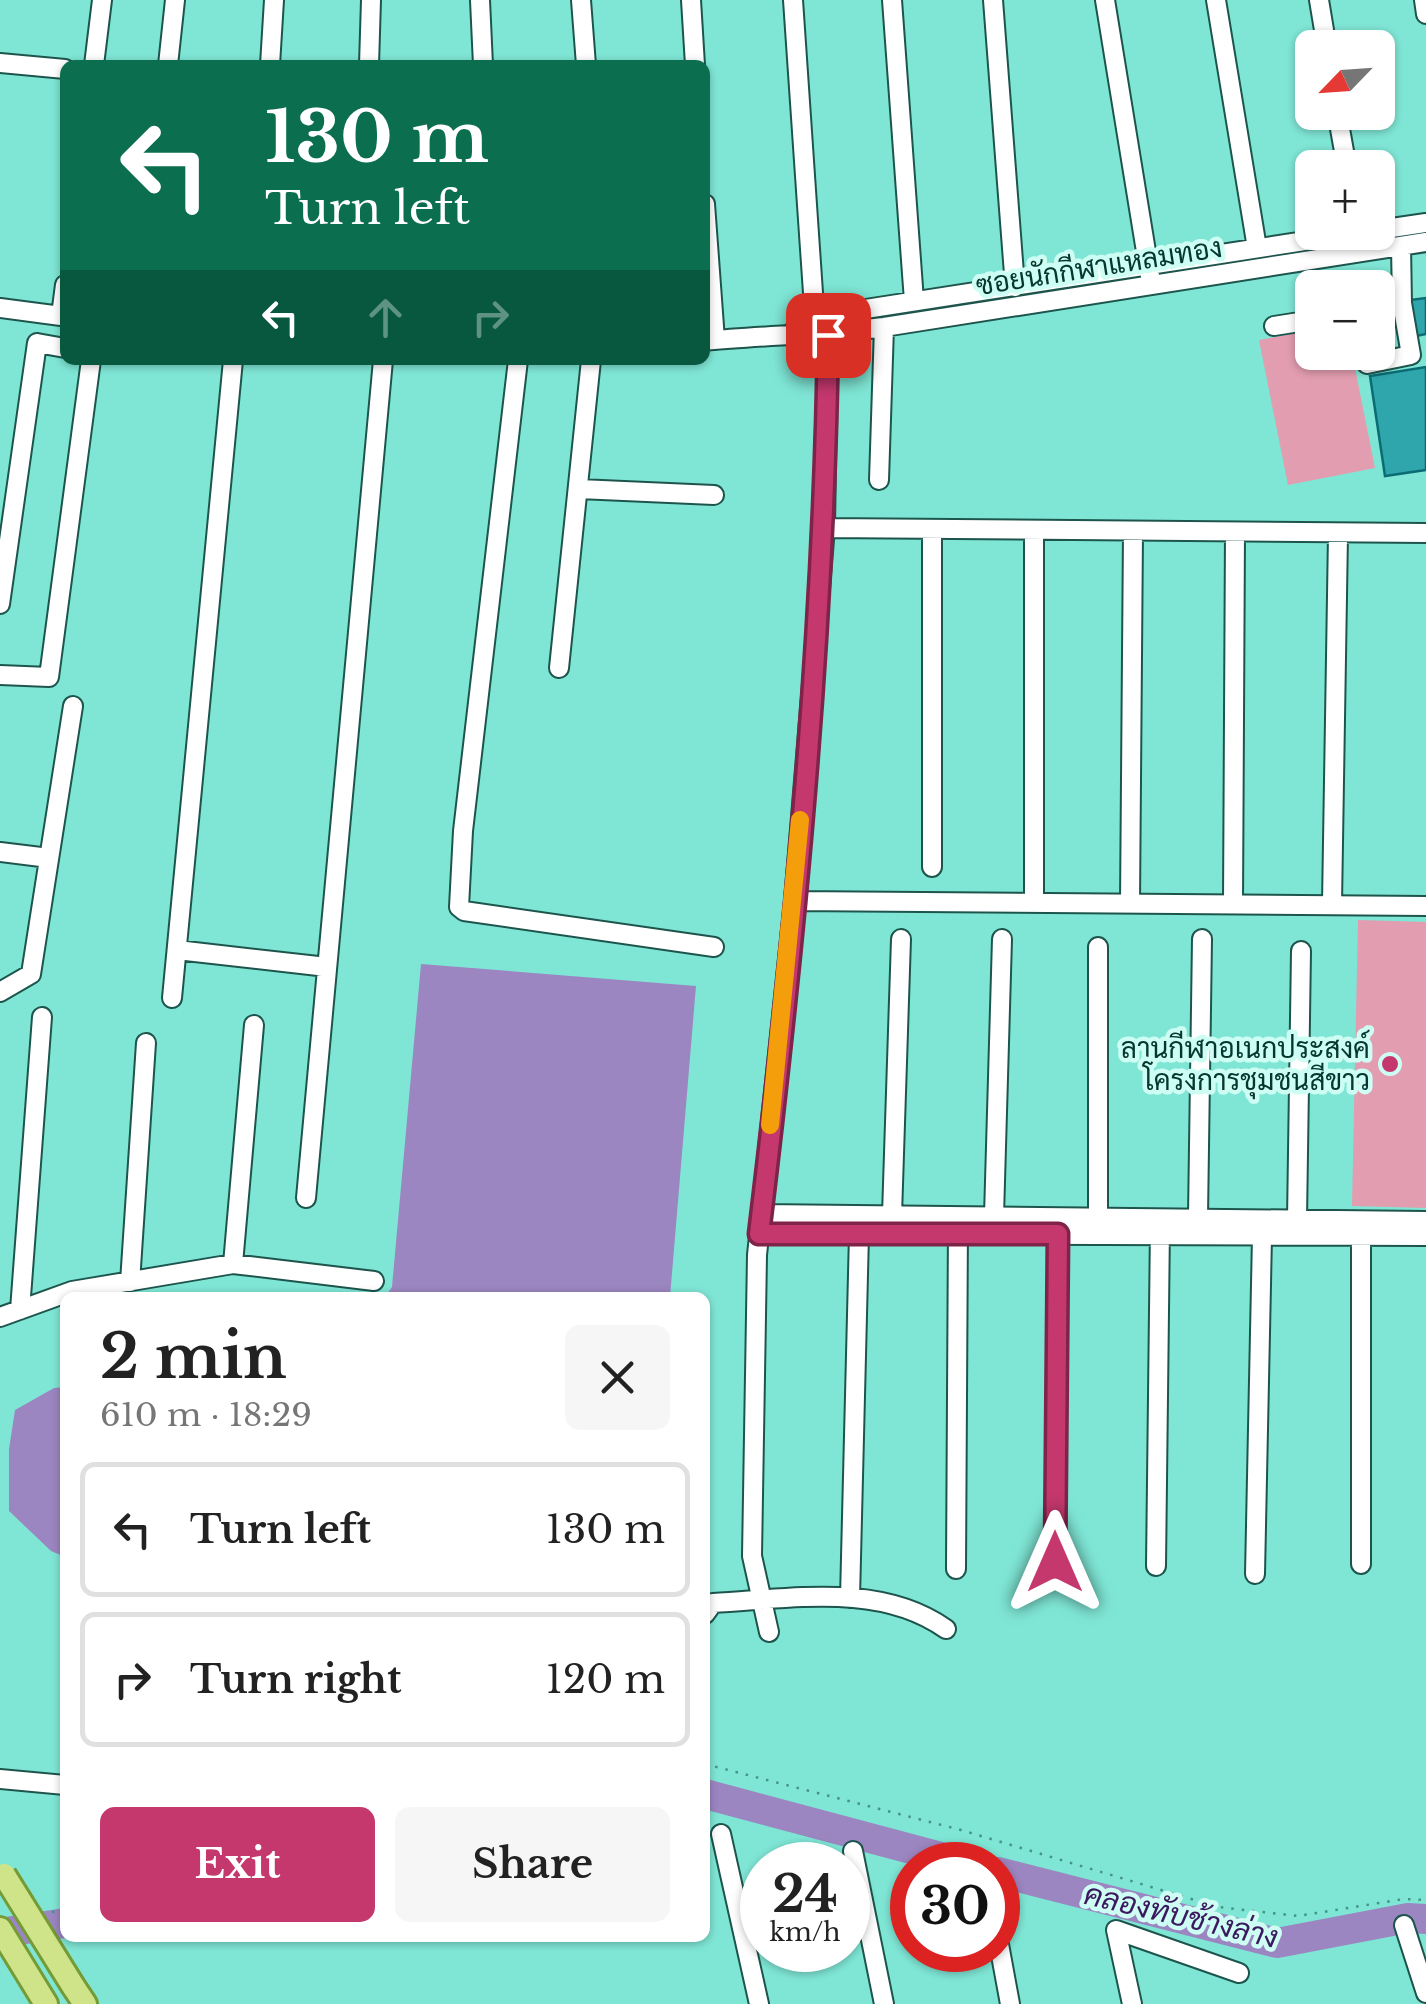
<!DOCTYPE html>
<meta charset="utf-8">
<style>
body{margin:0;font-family:"Libre Baskerville",Sarabun,serif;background:#f6f6f6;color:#222;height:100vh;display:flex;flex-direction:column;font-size:38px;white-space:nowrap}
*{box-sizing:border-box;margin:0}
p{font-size:32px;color:#767676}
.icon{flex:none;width:55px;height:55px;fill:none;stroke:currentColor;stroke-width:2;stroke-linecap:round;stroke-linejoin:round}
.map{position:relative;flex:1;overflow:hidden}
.drawer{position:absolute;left:60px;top:1292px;width:650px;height:650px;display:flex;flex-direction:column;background:#fff;border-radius:15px;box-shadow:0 2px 8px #0004}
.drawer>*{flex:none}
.hud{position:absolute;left:60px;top:60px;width:650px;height:305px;border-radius:15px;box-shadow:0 2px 8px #0004;background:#0b6e4f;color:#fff;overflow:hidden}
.needle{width:65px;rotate:245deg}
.controls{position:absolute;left:1295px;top:30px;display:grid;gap:20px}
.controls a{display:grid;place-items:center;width:100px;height:100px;border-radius:15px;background:#fff;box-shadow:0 2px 8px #0004;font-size:50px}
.speed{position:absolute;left:740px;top:1842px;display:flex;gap:20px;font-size:50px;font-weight:700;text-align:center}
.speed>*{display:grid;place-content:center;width:130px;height:130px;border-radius:50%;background:#fff;box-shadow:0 2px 8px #0004;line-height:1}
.speed small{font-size:25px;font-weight:400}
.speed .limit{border:15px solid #d22;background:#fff;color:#111}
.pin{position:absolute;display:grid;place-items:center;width:85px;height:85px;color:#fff;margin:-42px;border-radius:20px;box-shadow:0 5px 15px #0006}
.me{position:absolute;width:110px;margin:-55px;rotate:0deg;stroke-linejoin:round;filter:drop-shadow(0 0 8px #0008)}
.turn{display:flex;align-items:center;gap:35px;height:210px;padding:0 40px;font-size:45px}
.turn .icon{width:130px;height:130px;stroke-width:2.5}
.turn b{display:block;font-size:70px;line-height:85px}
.lanes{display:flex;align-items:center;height:95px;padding:0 40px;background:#0003;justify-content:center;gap:50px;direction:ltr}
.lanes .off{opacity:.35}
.round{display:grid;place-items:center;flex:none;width:105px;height:105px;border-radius:15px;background:#f6f6f6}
.headline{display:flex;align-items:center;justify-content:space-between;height:170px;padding:0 40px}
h1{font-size:60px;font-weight:700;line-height:75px}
.action{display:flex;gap:20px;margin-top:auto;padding:20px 40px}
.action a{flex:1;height:115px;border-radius:15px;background:#c4386e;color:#fff;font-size:40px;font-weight:700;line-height:115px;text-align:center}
.action a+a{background:#f6f6f6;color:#222}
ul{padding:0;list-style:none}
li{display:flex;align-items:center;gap:30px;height:135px;margin:0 20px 15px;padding:0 20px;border:5px solid #e0e0e0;border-radius:15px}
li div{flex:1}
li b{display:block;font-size:38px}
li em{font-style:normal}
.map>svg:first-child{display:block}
.green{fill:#e29db0}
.water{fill:#9c86c1}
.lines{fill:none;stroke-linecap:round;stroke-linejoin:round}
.river{stroke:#9c86c1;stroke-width:30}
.building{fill:#2fa5ac;stroke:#0b6d73;stroke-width:2.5}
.minor-casing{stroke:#1d554d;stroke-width:22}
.major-casing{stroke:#749b36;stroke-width:28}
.path{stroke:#459387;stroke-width:2.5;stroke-dasharray:2.5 8;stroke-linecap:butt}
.minor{stroke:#fff;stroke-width:18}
.major{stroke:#cfe389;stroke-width:22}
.major-bridge-casing{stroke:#749b36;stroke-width:28;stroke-linecap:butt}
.major-bridge{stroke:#cfe389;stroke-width:22}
.route-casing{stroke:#7f2448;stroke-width:25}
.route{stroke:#c4386e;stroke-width:18}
.slow{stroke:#f59e0b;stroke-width:18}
.poi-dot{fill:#c4386e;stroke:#cdfdf3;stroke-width:4}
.labels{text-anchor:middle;stroke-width:9;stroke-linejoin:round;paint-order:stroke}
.street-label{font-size:28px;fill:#05362f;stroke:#cdfdf3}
.poi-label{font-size:28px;fill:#05362f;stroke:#cdfdf3;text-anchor:end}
.water-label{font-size:30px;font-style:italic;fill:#3b195f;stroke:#cdfdf3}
</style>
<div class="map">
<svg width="1426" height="2004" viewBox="0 0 1426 2004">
<rect width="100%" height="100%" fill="#7fe6d5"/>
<path class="green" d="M 1312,330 L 1312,352 L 1352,353 L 1375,468 L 1288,485 L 1259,340 Z
M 1358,920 L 1426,922 L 1426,1208 L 1352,1206 Z"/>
<path class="water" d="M 421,964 L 696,986 L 670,1297 L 385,1297 L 392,1287 Z
M 65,1387 L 65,1557 L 51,1551 L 9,1511 L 9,1449 L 15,1410 L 54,1388 Z"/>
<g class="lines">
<path class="river" d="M 705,1794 L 971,1865
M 998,1872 L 1277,1943 L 1408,1918 L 1426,1919
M 0,1933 L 65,1923"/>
</g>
<path class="building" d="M 1426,298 L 1426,334 L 1416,336 L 1410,300 Z
M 1426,367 L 1426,470 L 1385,476 L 1370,376 Z"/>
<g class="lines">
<defs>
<path id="minor" d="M 480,0 L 483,65
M 581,0 L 586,65
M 691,0 L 695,65
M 793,0 L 815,322
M 892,0 L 914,301
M 993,0 L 1015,287
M 1105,0 L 1150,276
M 1216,0 L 1257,248
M 1319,0 L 1327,48
M 1424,0 L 1426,14
M 0,63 L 65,69
M 94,65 L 102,0
M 168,65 L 175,0
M 270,65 L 274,0
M 369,65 L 371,0
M 1337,112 L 1347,168
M 705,204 L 715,340
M 1378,230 L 1426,223
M 0,308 L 61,316 L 65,285
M 1378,308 L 1402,303
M 1274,326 L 1312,320
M 795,329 L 859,310 L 1363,232
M 705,341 C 765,335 824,335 884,327 L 1426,242
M 1364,352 L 1367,364 L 1411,355 L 1402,303 L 1401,246
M 518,360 L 463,831 L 459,907 L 464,911 L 714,947
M 879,480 L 884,327
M 579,489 L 714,495
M 825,528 L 1426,533
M 932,530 L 932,867
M 1034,530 L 1034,903
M 0,604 L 37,343 L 65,348
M 559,668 L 591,360
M 0,675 L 49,677 L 91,360
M 0,852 L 49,858
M 794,901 L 1426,906
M 1130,903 L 1133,532
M 1233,903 L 1235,532
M 1332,904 L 1338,534
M 177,950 L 327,967
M 0,992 L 31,974 L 73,706
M 172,998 L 233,360
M 306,1198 L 383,360
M 761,1214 L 1426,1221
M 892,1215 L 901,939
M 994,1216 L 1002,939
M 1098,1216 L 1098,947
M 1198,1216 L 1202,939
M 1297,1220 L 1301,951
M 759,1234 L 1426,1236
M 233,1264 L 254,1025
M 130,1282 L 146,1043
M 20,1310 L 42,1017
M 0,1317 L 72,1291 L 233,1264 L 374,1281
M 1055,1563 L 1058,1234
M 1361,1564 L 1361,1225
M 1156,1566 L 1160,1226
M 956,1569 L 958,1224
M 1255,1574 L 1262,1236
M 850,1598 L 859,1234
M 705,1614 L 713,1603 C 791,1599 880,1582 946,1629
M 769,1632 L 752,1556 L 757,1255 L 794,901 L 825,528 L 828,335
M 0,1779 L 65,1785
M 721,1834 L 759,2004
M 853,1851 L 884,2004
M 1404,1925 L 1426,1993
M 998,1939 L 1010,2004
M 1132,2004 L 1116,1930 L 1239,1973"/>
<path id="major" d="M 0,1929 L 46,2004
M 73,1986 L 85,2004"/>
</defs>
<use href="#minor" class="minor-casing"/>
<use href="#major" class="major-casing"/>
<path class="path" d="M 705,1764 L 961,1830 L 1218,1907 L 1298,1916 L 1404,1899 L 1426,1900
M 52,1912 L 65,1910"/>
<use href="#minor" class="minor"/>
<use href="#major" class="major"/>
<defs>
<path id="major-bridge" d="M 4,1875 L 73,1986"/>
</defs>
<use href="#major-bridge" class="major-bridge-casing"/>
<use href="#major-bridge" class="major-bridge"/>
</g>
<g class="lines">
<defs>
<path id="route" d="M 828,335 C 824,635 795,936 759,1234 L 1058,1234 L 1055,1562"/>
</defs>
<use href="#route" class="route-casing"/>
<use href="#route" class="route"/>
<path class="slow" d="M 770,1125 L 800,820"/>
</g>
<circle class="poi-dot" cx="1390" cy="1064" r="10"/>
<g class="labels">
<g class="street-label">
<text transform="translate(1099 266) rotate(-9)" y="10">ซอยนักกีฬาแหลมทอง</text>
</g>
<g class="poi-label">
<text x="1370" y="1058">ลานกีฬาอเนกประสงค์<tspan x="1370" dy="32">โครงการชุมชนสีขาว</tspan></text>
</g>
<g class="water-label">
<text transform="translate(1181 1916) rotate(13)" y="10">คลองทับช้างล่าง</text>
</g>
</g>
</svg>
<div class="controls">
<a><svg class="needle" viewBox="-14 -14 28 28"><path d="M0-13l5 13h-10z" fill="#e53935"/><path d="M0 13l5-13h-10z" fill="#767676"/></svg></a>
<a>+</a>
<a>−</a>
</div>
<div class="speed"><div>24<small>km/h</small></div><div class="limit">30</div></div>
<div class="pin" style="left:828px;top:335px;background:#d93025"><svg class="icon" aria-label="arrive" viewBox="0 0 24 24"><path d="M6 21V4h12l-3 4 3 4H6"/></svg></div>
<svg class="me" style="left:1055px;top:1562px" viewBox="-20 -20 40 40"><path d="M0-17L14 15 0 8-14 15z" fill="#c4386e" stroke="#fff" stroke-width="4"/></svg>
<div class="hud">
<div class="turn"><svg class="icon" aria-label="left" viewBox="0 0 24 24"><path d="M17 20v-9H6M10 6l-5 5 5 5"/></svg><div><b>130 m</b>Turn left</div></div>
<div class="lanes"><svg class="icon" aria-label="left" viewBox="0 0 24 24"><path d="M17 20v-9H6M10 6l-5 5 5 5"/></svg><svg class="icon off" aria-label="ahead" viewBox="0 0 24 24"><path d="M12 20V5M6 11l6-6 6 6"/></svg><svg class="icon off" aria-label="right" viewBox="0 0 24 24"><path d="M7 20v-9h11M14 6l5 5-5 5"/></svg></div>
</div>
<section class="drawer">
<div class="headline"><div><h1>2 min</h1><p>610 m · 18:29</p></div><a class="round"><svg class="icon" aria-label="close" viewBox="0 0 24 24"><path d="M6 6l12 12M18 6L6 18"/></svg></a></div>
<ul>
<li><svg class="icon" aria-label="left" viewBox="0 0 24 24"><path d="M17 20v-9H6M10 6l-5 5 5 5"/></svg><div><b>Turn left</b></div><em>130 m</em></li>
<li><svg class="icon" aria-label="right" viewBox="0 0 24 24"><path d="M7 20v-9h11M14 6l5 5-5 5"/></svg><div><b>Turn right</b></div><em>120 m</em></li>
</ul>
<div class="action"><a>Exit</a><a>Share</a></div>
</section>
</div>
